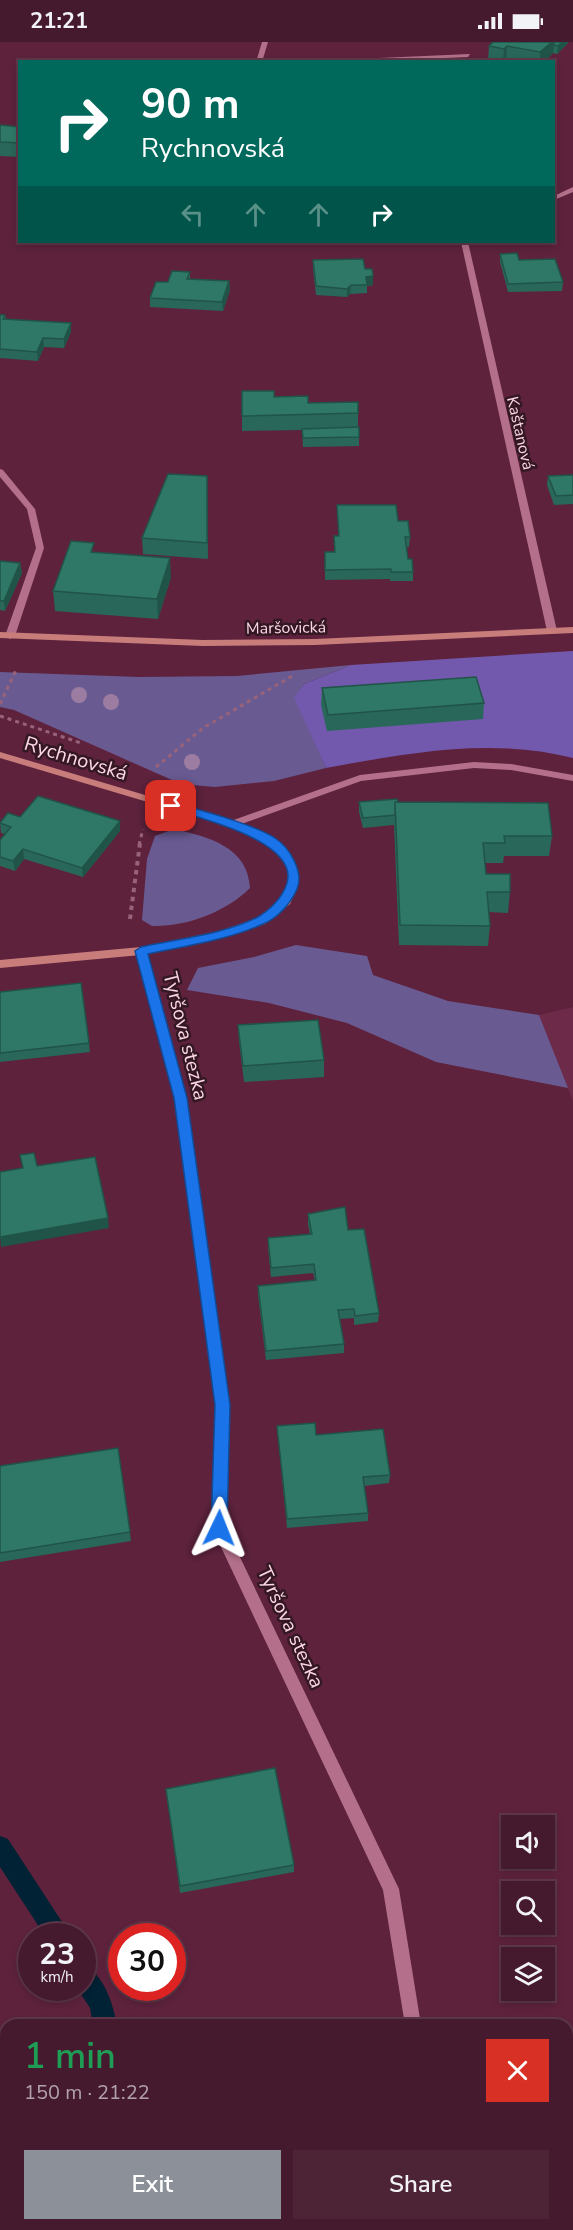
<!DOCTYPE html>
<meta charset="utf-8">
<style>
body{margin:0;font-family:"Nunito Sans",sans-serif;background:#4d2336;color:#f1f3f6;height:100vh;display:flex;flex-direction:column;font-size:22px;white-space:nowrap}
*{box-sizing:border-box;margin:0}
p{font-size:20px;color:#b0a1aa}
.icon{flex:none;width:33px;height:33px;fill:none;stroke:currentColor;stroke-width:2;stroke-linecap:round;stroke-linejoin:round}
.map{position:relative;flex:1;overflow:hidden}
.details{position:absolute;left:0px;top:1977px;width:573px;height:212px;display:flex;flex-direction:column;background:#461a2e;border-radius:18px 18px 0 0;box-shadow:0 3px 9px #0003,0 0 0 2px #5e384a}
.details>*{flex:none}
.hud{position:absolute;left:18px;top:18px;width:537px;height:183px;border-radius:0px;box-shadow:0 3px 9px #0003,0 0 0 2px #5e384a;background:#00695c;color:#fff;overflow:hidden}
.controls{position:absolute;left:501px;top:1773px;display:grid;gap:12px}
.controls a{display:grid;place-items:center;width:54px;height:54px;border-radius:0px;background:#461a2e;box-shadow:0 3px 9px #0003,0 0 0 2px #5e384a;font-size:30px}
.speed{position:absolute;left:18px;top:1881px;display:flex;gap:12px;font-size:30px;font-weight:700;text-align:center}
.speed>*{display:grid;place-content:center;width:78px;height:78px;border-radius:50%;background:#461a2e;box-shadow:0 3px 9px #0003,0 0 0 2px #5e384a;line-height:1}
.speed small{font-size:15px;font-weight:400}
.speed .limit{border:9px solid #d22;background:#fff;color:#111}
.pin{position:absolute;display:grid;place-items:center;width:51px;height:51px;color:#fff;margin:-26px;border-radius:12px;box-shadow:0 3px 9px #0006}
.me{position:absolute;width:66px;margin:-33px;rotate:2deg;stroke-linejoin:round;filter:drop-shadow(0 0 4px #0008)}
.turn{display:flex;align-items:center;gap:21px;height:126px;padding:0 24px;font-size:27px}
.turn .icon{width:78px;height:78px;stroke-width:2.5}
.turn b{display:block;font-size:42px;line-height:51px}
.lanes{display:flex;align-items:center;height:57px;padding:0 24px;background:#0003;justify-content:center;gap:30px;direction:ltr}
.lanes .off{opacity:.35}
.round{display:grid;place-items:center;flex:none;width:63px;height:63px;border-radius:0px;background:#4d2336}
.overview{display:flex;align-items:center;justify-content:space-between;height:102px;padding:0 24px}
h1{font-size:36px;font-weight:600;line-height:45px;color:#1e9e55}
.action{display:flex;gap:12px;margin-top:auto;padding:12px 24px}
.action a{flex:1;height:69px;border-radius:0px;background:#8c9099;color:#fff;font-size:24px;font-weight:600;line-height:69px;text-align:center}
.action a+a{background:#4d2336;color:#f1f3f6}
.status{display:flex;justify-content:space-between;align-items:center;height:42px;padding:0 30px;background:#461a2e;direction:ltr}
.status svg{height:16px;fill:currentColor}
.map>svg:first-child{display:block}
.built{fill:#6e2b49}
.green{fill:#695b92}
.forest{fill:#7259ad}
.lines{fill:none;stroke-linecap:round;stroke-linejoin:round}
.stream{fill:#002234;fill-rule:evenodd}
.path-far1{stroke:#98637a;stroke-width:3;stroke-dasharray:4 4;stroke-linecap:butt}
.path{stroke:#98637a;stroke-width:4;stroke-dasharray:4.5 4.5;stroke-linecap:butt}
.lane{fill:#b4708a;fill-rule:evenodd}
.street{fill:#b4708a;fill-rule:evenodd}
.secondary{fill:#c87d7b;fill-rule:evenodd}
.tree{fill:#9c7ca1}
.wall{fill:#286759}
.shaded-wall{fill:#215448}
.building{fill:#2f7867;stroke:#215448;stroke-width:1.5}
.route{fill:#1a73e8;stroke:#114b97;stroke-width:1.5}
.labels{text-anchor:middle;stroke-width:5;stroke-linejoin:round;paint-order:stroke}
.far-street-label{font-size:16px;fill:#fdd6e4;stroke:#331823}
.street-label{font-size:20px;fill:#fdd6e4;stroke:#331823}
</style>
<div class="status"><b>21:21</b><svg viewBox="0 0 49 12"><path d="M0 12V9h3v3zM5 12V6h3v6zM10 12V3h3v9zM15 12V0h3v12zM26 1h20v11H26zM47 4h2v5h-2z"/></svg></div>
<div class="map">
<svg width="573" height="2188" viewBox="0 0 573 2188">
<rect width="100%" height="100%" fill="#5e223d"/>
<path class="built" d="M 573,965 L 573,1059 L 539,973 Z"/>
<path class="green" d="M 351,623 L 304,642 L 295,656 L 326,726 L 274,739 L 215,745 L 181,742 L 14,668 L 0,665 L 0,630 L 139,635 L 237,634 Z
M 174,787 C 209,795 248,805 250,846 C 226,870 186,885 152,884 L 142,878 L 147,817 L 155,794 Z
M 296,903 L 367,914 L 373,933 L 448,959 L 539,973 L 568,1046 L 436,1020 L 347,981 L 269,961 L 187,948 L 198,926 L 254,915 Z"/>
<path class="forest" d="M 573,609 L 573,716 C 492,695 407,711 326,726 L 294,656 L 304,642 L 351,623 Z"/>
<g class="lines">
<path class="stream" d="M 0,1794 L 8,1797 L 66,1886 L 69,1894 L 45,1894 L 0,1825 Z
M 82,1922 C 104,1931 113,1962 117,1983 L 93,1983 L 90,1966 L 77,1946 L 82,1946 Z
M 128,2182 L 152,2182 L 153,2188 L 129,2188 Z"/>
<path class="path-far1" d="M 0,662 L 17,626
M 0,674 L 81,701
M 156,725 L 203,686 L 294,633
M 139,803 L 143,787"/>
<path class="path" d="M 130,877 L 140,801"/>
<path class="lane" d="M 474,720 L 511,722 L 573,733 L 573,739 L 511,728 L 474,726 L 361,739 L 236,784 L 232,785 L 227,782 L 228,780 L 360,733 Z"/>
<path class="street" d="M 262,0 L 268,0 L 262,20 L 256,20 Z
M 470,12 L 468,15 L 349,20 L 287,20 Z
M 573,145 L 573,150 L 554,158 L 554,154 Z
M 461,200 L 468,200 L 557,589 L 552,592 L 547,589 Z
M 0,427 L 3,428 L 35,467 L 44,506 L 15,594 L 10,597 L 5,594 L 36,506 L 27,467 L 0,435 Z
M 141,905 L 146,909 L 187,1056 L 230,1363 L 226,1486 L 399,1847 L 421,1983 L 405,1983 L 383,1848 L 212,1486 L 216,1363 L 175,1056 L 136,909 Z
M 435,2182 L 453,2182 L 454,2188 L 436,2188 Z"/>
<path class="secondary" d="M 573,585 L 573,591 L 315,603 L 203,604 L 0,596 L 0,590 L 203,598 L 315,597 Z
M 0,710 L 236,780 L 275,797 L 289,812 L 298,828 L 299,840 L 290,862 L 265,882 L 225,895 L 141,913 L 0,926 L 0,918 L 141,905 L 220,889 L 257,876 L 281,857 L 289,840 L 288,828 L 281,816 L 267,801 L 228,784 L 0,716 Z"/>
</g>
<g class="tree">
<circle cx="79" cy="653" r="8"/>
<circle cx="111" cy="660" r="8"/>
<circle cx="192" cy="720" r="8"/>
</g>
<path class="wall" d="M 568,1 L 557,12 L 553,11 L 544,20 L 517,20 L 506,17 L 503,20 L 499,20 L 488,18 L 489,4 Z
M 0,83 L 20,85 L 20,115 L 0,114 Z
M 500,212 L 563,240 L 562,249 L 508,250 L 500,220 Z
M 313,218 L 365,227 L 373,243 L 367,244 L 367,251 L 350,252 L 347,255 L 316,253 L 313,227 Z
M 190,230 L 190,237 L 229,239 L 230,248 L 223,269 L 150,265 L 150,256 L 168,240 Z
M 0,273 L 5,273 L 6,277 L 71,290 L 64,306 L 44,305 L 38,319 L 0,316 Z
M 242,349 L 358,371 L 358,385 L 359,395 L 359,404 L 303,405 L 302,388 L 242,389 Z
M 573,433 L 573,462 L 554,463 L 547,443 L 548,434 Z
M 207,434 L 208,517 L 143,512 L 142,496 Z
M 337,463 L 398,479 L 410,495 L 409,505 L 406,505 L 408,517 L 413,530 L 413,539 L 390,539 L 390,537 L 325,538 L 325,510 L 334,510 L 334,494 L 339,494 Z
M 0,519 L 20,521 L 22,531 L 5,569 L 0,568 Z
M 171,535 L 158,577 L 55,569 L 53,549 Z
M 322,646 L 484,661 L 483,677 L 327,689 L 321,663 Z
M 359,760 L 398,760 L 552,794 L 549,814 L 504,814 L 503,821 L 485,821 L 486,832 L 510,850 L 508,871 L 489,870 L 490,884 L 488,904 L 399,903 L 394,783 L 363,786 L 359,770 Z
M 20,775 L 120,789 L 83,835 L 24,817 L 15,829 L 0,824 L 0,798 L 5,792 L 1,791 L 0,781 Z
M 81,941 L 90,1010 L 0,1020 L 0,950 Z
M 238,983 L 324,1018 L 324,1035 L 244,1040 L 239,999 Z
M 308,1172 L 348,1188 L 379,1271 L 378,1280 L 354,1283 L 354,1276 L 340,1277 L 344,1302 L 344,1311 L 266,1318 L 258,1253 L 258,1244 L 315,1239 L 313,1231 L 271,1235 L 268,1205 L 268,1196 L 310,1192 L 308,1182 Z
M 277,1384 L 316,1393 L 390,1433 L 389,1441 L 364,1444 L 368,1471 L 368,1479 L 287,1486 Z
M 118,1406 L 131,1499 L 0,1520 L 0,1424 Z
M 166,1747 L 294,1823 L 294,1830 L 180,1851 Z
M 573,2056 L 573,2161 L 567,2162 L 567,2057 Z"/>
<path class="shaded-wall" d="M 552,0 L 554,0 L 553,11 L 544,20 L 540,20 L 540,10 Z
M 562,0 L 568,0 L 568,1 L 557,12 L 558,4 Z
M 507,4 L 506,17 L 503,20 L 504,7 Z
M 373,234 L 373,243 L 367,244 L 366,235 Z
M 229,239 L 230,248 L 223,269 L 222,260 Z
M 351,243 L 350,252 L 347,255 L 347,247 Z
M 71,281 L 71,290 L 64,306 L 64,297 Z
M 43,296 L 44,305 L 38,319 L 37,310 Z
M 170,516 L 171,535 L 158,577 L 157,557 Z
M 20,521 L 22,531 L 5,569 L 4,559 Z
M 120,779 L 120,789 L 83,835 L 82,826 Z
M 23,807 L 24,817 L 15,829 L 13,819 Z
M 108,1176 L 109,1186 L 1,1205 L 0,1195 Z"/>
<path class="building" d="M 493,0 L 552,0 L 540,10 L 507,4 L 504,7 L 489,4 Z
M 554,0 L 562,0 L 558,4 L 554,3 Z
M 0,83 L 20,85 L 20,101 L 0,100 Z
M 517,211 L 519,218 L 555,217 L 563,240 L 508,242 L 500,212 Z
M 363,217 L 365,227 L 372,227 L 373,234 L 366,235 L 367,243 L 351,243 L 347,247 L 316,244 L 313,218 Z
M 172,229 L 190,230 L 187,237 L 229,239 L 222,260 L 150,256 L 156,240 L 168,240 Z
M 0,273 L 5,273 L 3,277 L 71,281 L 64,297 L 43,296 L 37,310 L 0,307 Z
M 242,349 L 274,349 L 274,355 L 308,354 L 308,361 L 358,360 L 358,371 L 242,374 Z
M 359,385 L 359,395 L 303,396 L 302,387 Z
M 168,432 L 207,434 L 207,501 L 142,496 Z
M 573,433 L 573,453 L 556,454 L 548,434 Z
M 337,463 L 396,463 L 398,479 L 408,479 L 410,495 L 405,495 L 408,517 L 412,517 L 413,530 L 391,530 L 391,527 L 325,528 L 325,510 L 335,510 L 334,494 L 339,494 Z
M 71,499 L 94,501 L 91,510 L 170,516 L 157,557 L 53,549 Z
M 0,519 L 20,521 L 4,559 L 0,559 Z
M 476,635 L 484,661 L 328,673 L 322,646 Z
M 38,754 L 120,779 L 82,826 L 23,807 L 13,819 L 0,815 L 0,798 L 11,785 L 0,781 L 8,771 L 20,775 Z
M 397,757 L 398,760 L 395,760 L 395,773 L 363,776 L 359,760 Z
M 395,760 L 548,761 L 552,794 L 504,794 L 505,801 L 483,801 L 486,832 L 510,832 L 510,850 L 487,850 L 490,884 L 400,883 Z
M 81,941 L 89,1001 L 0,1011 L 0,950 Z
M 318,978 L 324,1018 L 243,1024 L 238,983 Z
M 34,1111 L 37,1124 L 95,1115 L 108,1176 L 0,1195 L 0,1130 L 23,1126 L 20,1113 Z
M 345,1165 L 348,1188 L 364,1187 L 379,1271 L 355,1274 L 354,1267 L 338,1268 L 344,1302 L 266,1309 L 258,1244 L 316,1238 L 314,1222 L 271,1226 L 268,1196 L 312,1192 L 308,1172 Z
M 315,1381 L 316,1393 L 383,1387 L 390,1433 L 363,1435 L 368,1471 L 287,1477 L 277,1384 Z
M 118,1406 L 130,1490 L 0,1511 L 0,1424 Z
M 275,1726 L 294,1823 L 180,1844 L 166,1747 Z
M 573,2056 L 573,2156 L 567,2157 L 567,2057 Z
M 0,2143 L 6,2143 L 6,2182 L 78,2182 L 78,2188 L 0,2188 Z"/>
<path class="route" d="M 171,760 C 199,768 251,781 275,796 C 290,806 304,830 297,847 C 291,861 278,876 263,882 C 227,898 186,904 148,912 L 187,1056 L 230,1363 L 227,1486 L 225,1491 L 219,1494 L 213,1491 L 211,1486 L 215,1363 L 174,1056 L 135,909 L 141,905 C 176,897 224,892 256,876 C 269,869 281,857 286,844 C 304,799 195,775 167,766 L 165,764 Z"/>
<g class="labels">
<g class="far-street-label">
<text transform="translate(521 391) rotate(77)" y="6">Kaštanová</text>
<text transform="translate(286 585) rotate(-1)" y="6">Maršovická</text>
</g>
<g class="street-label">
<text transform="translate(76 716) rotate(17)" y="7">Rychnovská</text>
<text transform="translate(186 994) rotate(76)" y="7">Tyršova stezka</text>
<text transform="translate(291 1585) rotate(65)" y="7">Tyršova stezka</text>
</g>
</g>
</svg>
<div class="controls">
<a><svg class="icon" aria-label="sound" viewBox="0 0 24 24"><path d="M4 9h4l5-4v14l-5-4H4zM17 9q2 3 0 6"/></svg></a>
<a><svg class="icon" aria-label="search" viewBox="0 0 24 24"><circle cx="10" cy="10" r="6"/><path d="M15 15l6 6"/></svg></a>
<a><svg class="icon" aria-label="layers" viewBox="0 0 24 24"><path d="M12 4l9 5-9 5-9-5zM3 14l9 5 9-5"/></svg></a>
</div>
<div class="speed"><div>23<small>km/h</small></div><div class="limit">30</div></div>
<div class="pin" style="left:171px;top:764px;background:#d93025"><svg class="icon" aria-label="arrive" viewBox="0 0 24 24"><path d="M6 21V4h12l-3 4 3 4H6"/></svg></div>
<svg class="me" style="left:219px;top:1486px" viewBox="-20 -20 40 40"><path d="M0-17L14 15 0 8-14 15z" fill="#1a73e8" stroke="#fff" stroke-width="4"/></svg>
<div class="hud">
<div class="turn"><svg class="icon" aria-label="right" viewBox="0 0 24 24"><path d="M7 20v-9h11M14 6l5 5-5 5"/></svg><div><b>90 m</b>Rychnovská</div></div>
<div class="lanes"><svg class="icon off" aria-label="left" viewBox="0 0 24 24"><path d="M17 20v-9H6M10 6l-5 5 5 5"/></svg><svg class="icon off" aria-label="ahead" viewBox="0 0 24 24"><path d="M12 20V5M6 11l6-6 6 6"/></svg><svg class="icon off" aria-label="ahead" viewBox="0 0 24 24"><path d="M12 20V5M6 11l6-6 6 6"/></svg><svg class="icon" aria-label="right" viewBox="0 0 24 24"><path d="M7 20v-9h11M14 6l5 5-5 5"/></svg></div>
</div>
<section class="details">
<div class="overview"><div><h1>1 min</h1><p>150 m · 21:22</p></div><a class="round" style="background:#d93025;color:#fff"><svg class="icon" aria-label="close" viewBox="0 0 24 24"><path d="M6 6l12 12M18 6L6 18"/></svg></a></div>
<div class="action"><a>Exit</a><a>Share</a></div>
</section>
</div>
